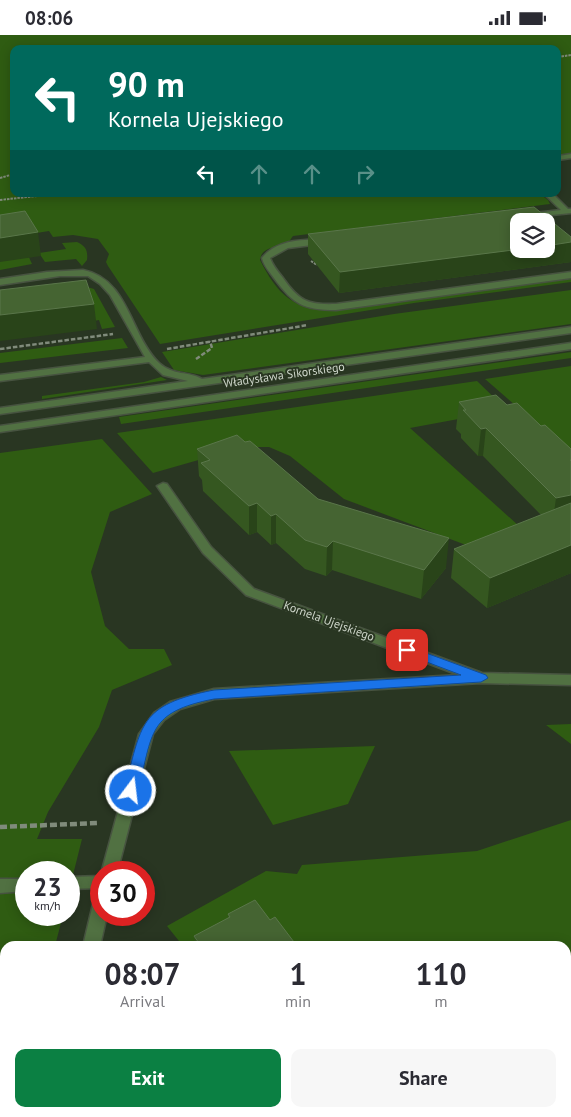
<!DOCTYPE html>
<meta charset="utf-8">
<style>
body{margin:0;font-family:"PT Sans",sans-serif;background:#f7f7f7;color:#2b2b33;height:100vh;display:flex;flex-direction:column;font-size:19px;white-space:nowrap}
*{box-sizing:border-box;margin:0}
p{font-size:16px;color:#7c7c81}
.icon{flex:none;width:28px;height:28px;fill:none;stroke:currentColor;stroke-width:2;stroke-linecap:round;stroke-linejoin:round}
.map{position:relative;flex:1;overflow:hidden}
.side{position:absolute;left:0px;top:906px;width:571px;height:176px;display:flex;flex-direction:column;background:#fff;border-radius:15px 15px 0 0;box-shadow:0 2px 12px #0003}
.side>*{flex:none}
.banner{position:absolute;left:10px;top:10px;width:551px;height:152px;border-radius:10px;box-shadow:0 2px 12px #0003;background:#00695c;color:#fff;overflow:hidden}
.controls{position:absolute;left:510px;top:178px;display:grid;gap:10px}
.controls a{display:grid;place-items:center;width:45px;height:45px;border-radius:10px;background:#fff;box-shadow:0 2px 12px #0003;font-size:25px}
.speed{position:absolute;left:15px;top:826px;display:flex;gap:10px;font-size:25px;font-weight:700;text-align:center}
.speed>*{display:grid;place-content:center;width:65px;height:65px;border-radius:50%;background:#fff;box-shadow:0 2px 12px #0003;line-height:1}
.speed small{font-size:12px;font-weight:400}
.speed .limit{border:8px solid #d22;background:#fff;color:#111}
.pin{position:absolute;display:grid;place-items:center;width:42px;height:42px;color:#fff;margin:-21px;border-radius:10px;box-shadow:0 2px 8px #0006}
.me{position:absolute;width:55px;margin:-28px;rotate:15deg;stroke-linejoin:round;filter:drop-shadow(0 0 4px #0008)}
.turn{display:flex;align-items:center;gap:18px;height:105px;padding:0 15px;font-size:22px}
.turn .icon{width:65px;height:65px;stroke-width:2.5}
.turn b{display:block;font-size:35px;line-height:42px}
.lanes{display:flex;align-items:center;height:48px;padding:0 15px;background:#0003;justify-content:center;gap:25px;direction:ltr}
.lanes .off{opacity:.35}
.eta{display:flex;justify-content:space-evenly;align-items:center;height:85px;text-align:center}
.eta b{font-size:30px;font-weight:600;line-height:35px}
.button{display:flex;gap:10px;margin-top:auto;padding:10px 15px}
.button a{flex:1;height:58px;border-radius:10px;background:#0b8043;color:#fff;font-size:20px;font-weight:600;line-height:58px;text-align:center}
.button a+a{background:#f7f7f7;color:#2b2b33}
.status{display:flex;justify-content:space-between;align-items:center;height:35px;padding:0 25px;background:#fff;direction:ltr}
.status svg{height:14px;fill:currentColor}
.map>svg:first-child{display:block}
.green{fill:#2f5c12}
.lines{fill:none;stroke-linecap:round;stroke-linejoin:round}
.minor-casing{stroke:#475340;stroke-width:3}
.path-far2{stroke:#808b7b;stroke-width:2;stroke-dasharray:2.5 1;stroke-linecap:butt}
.path-far1{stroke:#808b7b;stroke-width:2.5;stroke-dasharray:4.5 2;stroke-linecap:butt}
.path{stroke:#808b7b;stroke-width:4.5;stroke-dasharray:7 3;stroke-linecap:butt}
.minor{fill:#517142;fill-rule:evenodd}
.wall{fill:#355720}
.shaded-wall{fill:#294419}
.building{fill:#456432;stroke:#5a764a}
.route{fill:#1a73e8;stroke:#114b97}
.labels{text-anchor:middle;stroke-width:4;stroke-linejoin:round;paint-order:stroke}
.street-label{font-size:12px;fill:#ced6ca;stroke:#293622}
</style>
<div class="status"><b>08:06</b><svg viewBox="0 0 49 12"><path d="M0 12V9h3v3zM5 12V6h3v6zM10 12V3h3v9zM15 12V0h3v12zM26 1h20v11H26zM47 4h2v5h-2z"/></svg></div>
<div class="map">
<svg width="571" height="1082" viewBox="0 0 571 1082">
<rect width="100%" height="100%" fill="#293622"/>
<path class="green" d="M 0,0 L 571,0 L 571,120 L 558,121 L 558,14 L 14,14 L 14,159 L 540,159 L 548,165 L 550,169 L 293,201 C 291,203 290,206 288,208 C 278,214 262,210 260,225 C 279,263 297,277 340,274 L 571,243 L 571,247 L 414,268 L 160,309 L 108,231 L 106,227 L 109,219 L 98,204 L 73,200 L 53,202 L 49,196 L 0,204 Z
M 77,207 C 86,211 88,216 87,225 L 82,231 L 76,224 L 45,227 L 39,218 L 66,214 L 62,208 Z
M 28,220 L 32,229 L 0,235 L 0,225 Z
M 81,250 L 94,254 L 115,292 L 102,294 L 99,285 L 94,286 Z
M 571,255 L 571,289 L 203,340 L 174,335 L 162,317 L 394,279 Z
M 122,303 L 128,313 L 0,328 L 0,318 Z
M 571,317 L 571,323 L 121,389 L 119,382 Z
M 571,331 L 571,419 L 485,344 Z
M 161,342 L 167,345 L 42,364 L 42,361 L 144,347 Z
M 477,346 L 507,375 L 410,393 L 519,491 L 466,510 L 344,464 L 290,421 L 269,412 L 244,412 L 153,438 L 117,398 Z
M 102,404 L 152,459 L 110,477 L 91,537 L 105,591 L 129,614 L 164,614 L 172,630 L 112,655 L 99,692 L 48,777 L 37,804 L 82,804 L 69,856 L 69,838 L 26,838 L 26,880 L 63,880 L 55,911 L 5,911 L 5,1078 L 55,1078 L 56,1082 L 0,1082 L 0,418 Z
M 571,689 L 571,709 L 546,690 Z
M 375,711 L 348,769 L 273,790 L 229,716 Z
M 571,785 L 571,1082 L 442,1082 L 432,1078 L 566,1078 L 566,911 L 183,911 L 167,891 L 266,836 L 297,839 L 302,830 L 477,816 Z"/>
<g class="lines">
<defs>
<path id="minor" d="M 571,119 L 571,123 L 558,125 L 558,121 Z
M 544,159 L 553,159 L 568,174 L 571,174 L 571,178 L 523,183 L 523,179 L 526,179 L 561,175 Z
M 325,204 L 329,206 L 328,208 L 288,213 L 270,223 C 273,231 278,237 283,243 C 299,266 308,270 336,269 L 571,237 L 571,243 L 336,275 C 303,275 293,269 274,243 C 269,236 264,231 262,223 C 277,204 303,205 325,204 Z
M 83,235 C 129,244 130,300 159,328 C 173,341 189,336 202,344 L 571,292 L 571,298 L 0,379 L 0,373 L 188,346 L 163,340 L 149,327 L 0,346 L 0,340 L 145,322 L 110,260 L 100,249 L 88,241 L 60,241 L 0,250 L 0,244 L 47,237 Z
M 571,308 L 571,314 L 0,397 L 0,391 Z
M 163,448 L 167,449 L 211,512 L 254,554 L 482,638 L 571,640 L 571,650 L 481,648 L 214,664 L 180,674 L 164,685 L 153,699 L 117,838 L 101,839 L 139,699 L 154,678 L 170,667 L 214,654 L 459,640 L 246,560 L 203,518 L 157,451 Z
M 101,841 L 101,853 L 69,854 L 69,842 Z
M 0,844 L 26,844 L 26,856 L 0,858 Z
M 101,862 L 101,880 L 107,880 L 100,911 L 83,911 L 93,869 L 95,864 Z
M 166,1078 L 187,1078 L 189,1082 L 168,1082 Z"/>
</defs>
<use href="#minor" class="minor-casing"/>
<path class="path-far2" d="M 558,22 L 571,20
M 0,143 L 14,139
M 0,165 L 55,159
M 311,226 L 317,230"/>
<path class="path-far1" d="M 0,314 L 113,299
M 167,314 L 308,290
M 196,324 L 212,313 L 210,306"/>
<path class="path" d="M 0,792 L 99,788"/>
<use href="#minor" class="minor"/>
</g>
<path class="wall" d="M 308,199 L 571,202 L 571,227 L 339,258 L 308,219 Z
M 459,367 L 507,370 L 541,391 L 571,414 L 571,538 L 487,573 L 451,543 L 454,514 L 541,480 L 483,421 L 478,421 L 461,403 L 461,399 L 456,394 Z
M 245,407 L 318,464 L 446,533 L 421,564 L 332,535 L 326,541 L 305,534 L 276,508 L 271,510 L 257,497 L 249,500 L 203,456 L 202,445 L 199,441 L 197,414 Z
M 228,879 L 270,885 L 297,911 L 195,911 L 194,901 L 228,883 Z
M 301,1078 L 493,1078 L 503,1082 L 304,1082 Z"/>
<path class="shaded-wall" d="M 38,197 L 41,221 L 0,227 L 0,203 Z
M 571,207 L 571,227 L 339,258 L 340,237 L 521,214 L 546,214 L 546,211 Z
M 94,269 L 97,294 L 0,306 L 0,280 Z
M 486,393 L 483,421 L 478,421 L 481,394 Z
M 571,460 L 571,487 L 552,492 L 556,463 Z
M 257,468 L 257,497 L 249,500 L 249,471 Z
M 276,479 L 276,508 L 271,510 L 271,481 Z
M 449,503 L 446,533 L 421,564 L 424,535 Z
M 333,506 L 332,535 L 326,541 L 327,512 Z
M 571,510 L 571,538 L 487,573 L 490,543 Z
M 318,1078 L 327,1078 L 326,1082 L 317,1082 Z"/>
<path class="building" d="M 534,172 L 571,202 L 571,207 L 546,211 L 546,186 L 519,186 L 519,214 L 521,214 L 340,237 L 308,199 Z
M 25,176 L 38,197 L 0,203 L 0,180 Z
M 86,245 L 94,269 L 0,280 L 0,255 Z
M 496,360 L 507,370 L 517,368 L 541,391 L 545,390 L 571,414 L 571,425 L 570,425 L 571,426 L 571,460 L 556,463 L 486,393 L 481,394 L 463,375 L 466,375 L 459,367 Z
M 237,400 L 245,407 L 250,406 L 318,464 L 449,503 L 424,535 L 333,506 L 327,512 L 305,505 L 276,479 L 271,481 L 257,468 L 249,471 L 201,428 L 210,425 L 197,414 Z
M 571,468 L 571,510 L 490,543 L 454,514 Z
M 255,865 L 270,885 L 275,882 L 297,911 L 201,911 L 194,901 L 230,882 L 228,879 Z
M 332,1078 L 493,1078 L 503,1082 L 336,1082 Z"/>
<path class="route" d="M 407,611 L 486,640 L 488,643 L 481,647 L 214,664 C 147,677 153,698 138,756 L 131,761 L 124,756 C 142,689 138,670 214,655 L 461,640 L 403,618 L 401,615 Z"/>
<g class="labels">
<g class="street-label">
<text transform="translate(284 340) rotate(-8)" y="4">Władysława Sikorskiego</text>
<text transform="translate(329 586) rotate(20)" y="4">Kornela Ujejskiego</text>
</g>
</g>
</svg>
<div class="controls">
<a><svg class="icon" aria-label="layers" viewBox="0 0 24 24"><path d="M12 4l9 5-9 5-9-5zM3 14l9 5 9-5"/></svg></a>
</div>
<div class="speed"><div>23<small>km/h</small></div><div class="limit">30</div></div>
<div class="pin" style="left:407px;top:615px;background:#d93025"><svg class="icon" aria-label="arrive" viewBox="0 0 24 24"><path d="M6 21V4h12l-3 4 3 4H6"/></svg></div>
<svg class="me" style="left:131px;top:756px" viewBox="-20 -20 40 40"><circle r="17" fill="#1a73e8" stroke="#fff" stroke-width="3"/><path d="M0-11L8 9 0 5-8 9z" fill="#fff"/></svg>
<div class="banner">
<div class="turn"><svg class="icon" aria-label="left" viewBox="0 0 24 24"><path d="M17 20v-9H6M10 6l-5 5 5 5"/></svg><div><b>90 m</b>Kornela Ujejskiego</div></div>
<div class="lanes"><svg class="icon" aria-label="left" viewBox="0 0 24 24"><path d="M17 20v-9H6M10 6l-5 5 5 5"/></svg><svg class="icon off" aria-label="ahead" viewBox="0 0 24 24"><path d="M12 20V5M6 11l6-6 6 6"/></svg><svg class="icon off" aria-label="ahead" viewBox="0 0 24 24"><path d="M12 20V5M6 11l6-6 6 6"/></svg><svg class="icon off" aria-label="right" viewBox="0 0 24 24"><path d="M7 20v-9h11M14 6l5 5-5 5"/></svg></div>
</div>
<section class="side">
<div class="eta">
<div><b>08:07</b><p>Arrival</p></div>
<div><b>1</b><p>min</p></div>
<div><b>110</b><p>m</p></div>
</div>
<div class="button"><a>Exit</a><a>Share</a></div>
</section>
</div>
